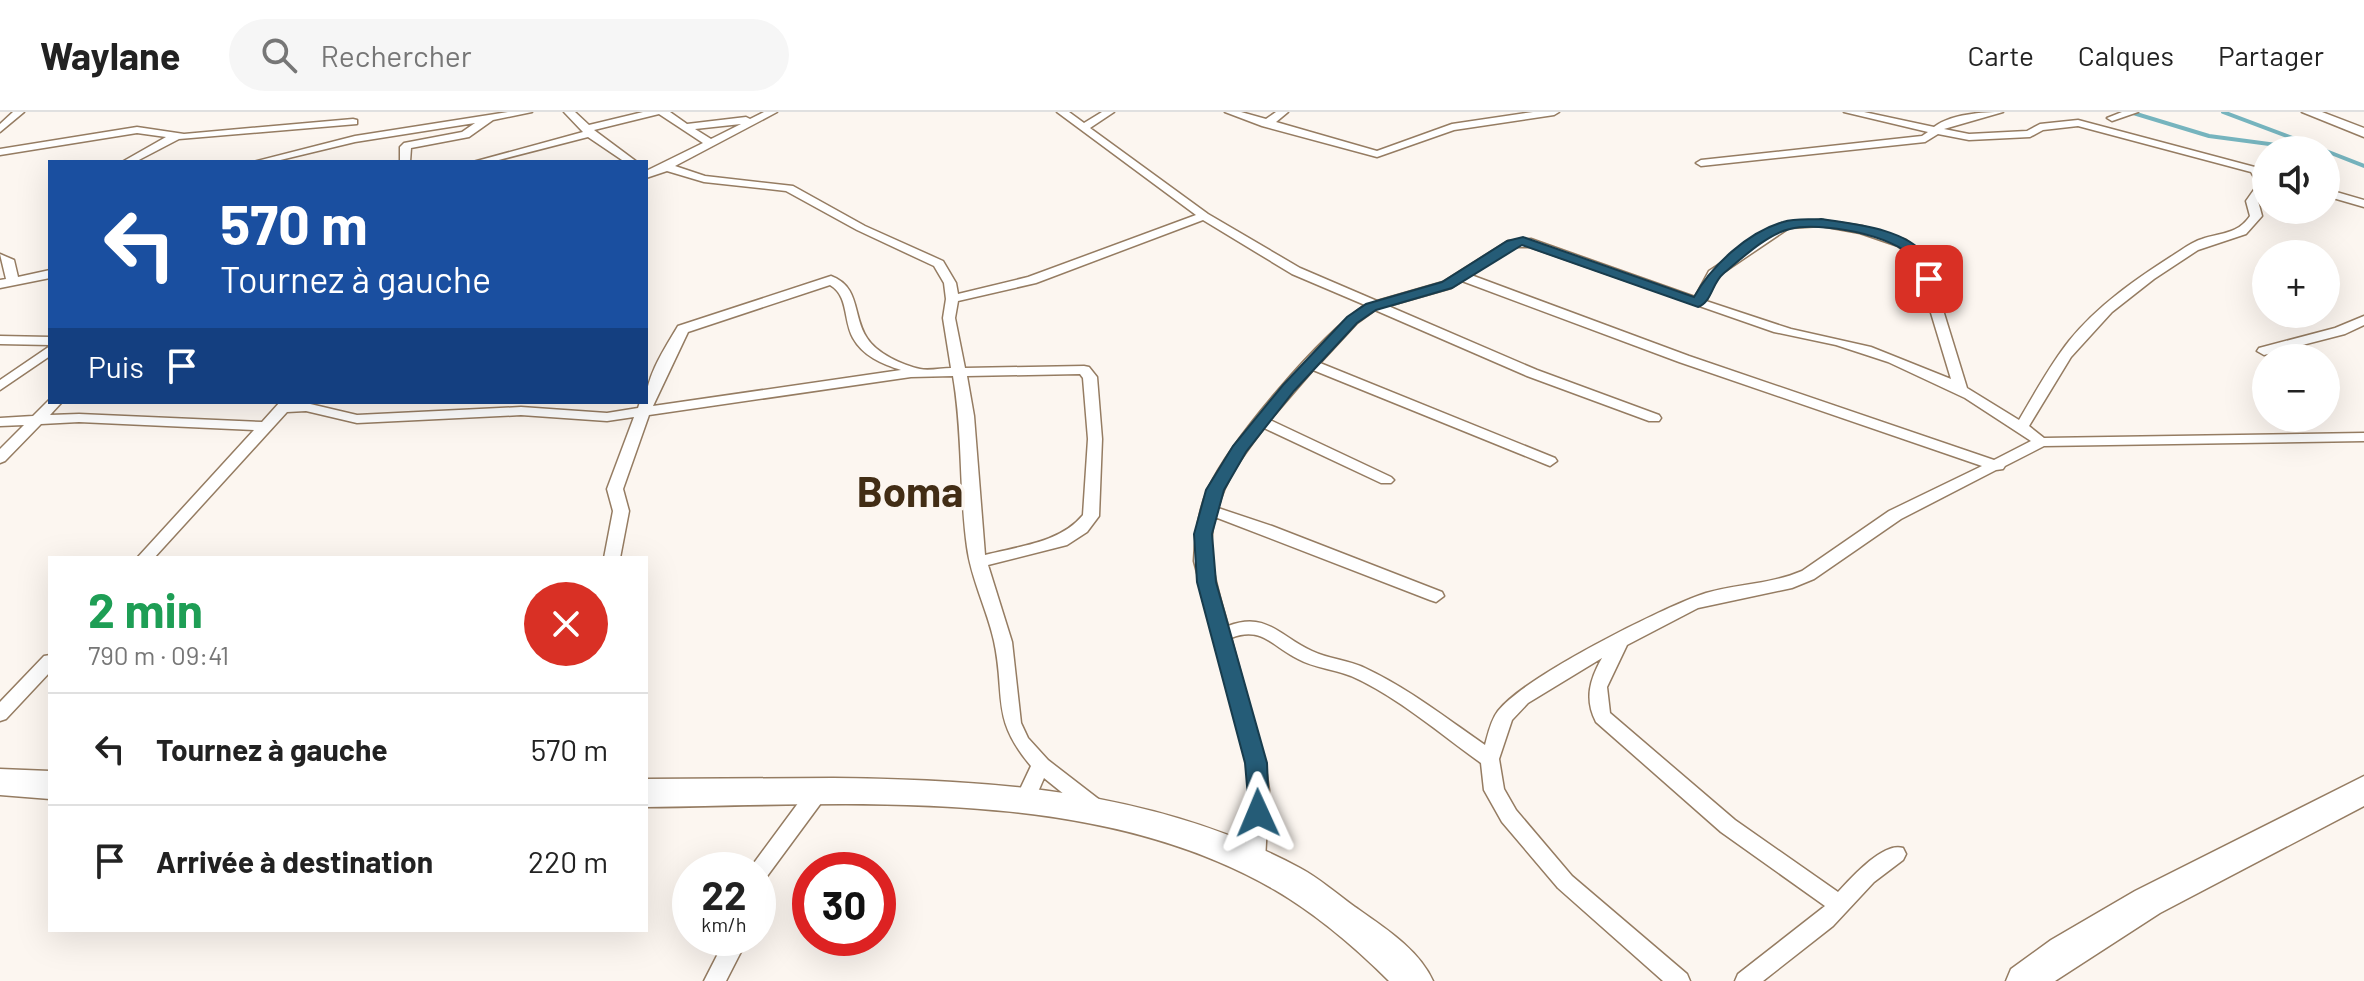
<!DOCTYPE html>
<html lang="fr">
<meta charset="utf-8">
<style>
body{margin:0;font-family:Barlow,sans-serif;background:#f6f6f6;color:#222;height:100vh;display:flex;flex-direction:column;font-size:30px;white-space:nowrap}
*{box-sizing:border-box;margin:0}
p{font-size:26px;color:#767676}
.icon{flex:none;width:44px;height:44px;fill:none;stroke:currentColor;stroke-width:2;stroke-linecap:round;stroke-linejoin:round}
.map{position:relative;flex:1;overflow:hidden}
.drawer{position:absolute;left:48px;top:444px;width:600px;height:376px;display:flex;flex-direction:column;background:#fff;border-radius:0px;box-shadow:0 8px 32px #0002}
.drawer>*{flex:none}
.guide{position:absolute;left:48px;top:48px;width:600px;height:244px;border-radius:0px;box-shadow:0 8px 32px #0002;background:#1a4fa0;color:#fff;overflow:hidden}
.controls{position:absolute;left:2252px;top:24px;display:grid;gap:16px}
.controls a{display:grid;place-items:center;width:88px;height:88px;border-radius:50%;background:#fff;box-shadow:0 8px 32px #0002;font-size:40px}
.speed{position:absolute;left:672px;top:740px;display:flex;gap:16px;font-size:40px;font-weight:700;text-align:center}
.speed>*{display:grid;place-content:center;width:104px;height:104px;border-radius:50%;background:#fff;box-shadow:0 8px 32px #0002;line-height:1}
.speed small{font-size:20px;font-weight:400}
.speed .limit{border:12px solid #d22;background:#fff;color:#111}
.pin{position:absolute;display:grid;place-items:center;width:68px;height:68px;color:#fff;margin:-34px;border-radius:16px;box-shadow:0 4px 12px #0006}
.me{position:absolute;width:88px;margin:-44px;rotate:359deg;stroke-linejoin:round;filter:drop-shadow(0 0 6px #0008)}
.turn{display:flex;align-items:center;gap:28px;height:168px;padding:0 40px;font-size:36px}
.turn .icon{width:104px;height:104px;stroke-width:2.5}
.turn b{display:block;font-size:56px;line-height:68px}
.then{display:flex;align-items:center;height:76px;padding:0 40px;background:#0003;gap:16px;font-size:30px}
.round{display:grid;place-items:center;flex:none;width:84px;height:84px;border-radius:42px;background:#f6f6f6}
.head{display:flex;align-items:center;justify-content:space-between;height:136px;padding:0 40px}
h1{font-size:48px;font-weight:700;line-height:60px;color:#1e9e55}
ul{padding:0;list-style:none}
li{display:flex;align-items:center;gap:24px;height:112px;padding:0 40px;border-top:2px solid #e0e0e0}
li div{flex:1}
li b{display:block;font-size:30px}
li em{font-style:normal}
header{display:flex;align-items:center;gap:48px;box-sizing:border-box;height:112px;padding:0 40px;background:#fff;border-bottom:2px solid #e0e0e0}
header strong{font-size:38px}
nav{display:flex;gap:44px;margin-inline-start:auto;font-size:28px}
.search{width:560px;height:72px;background:#f6f6f6;display:flex;align-items:center;gap:20px;box-sizing:border-box;padding:0 28px;border-radius:44px;color:#767676;font-size:30px}
.map>svg:first-child{display:block}
.lines{fill:none;stroke-linecap:round;stroke-linejoin:round}
.stream{stroke:#76b4be;stroke-width:4}
.street-casing{stroke:#957c62;stroke-width:3}
.secondary-casing{stroke:#957c62;stroke-width:3}
.highway-casing{stroke:#957c62;stroke-width:3}
.street{fill:#fff;fill-rule:evenodd}
.secondary{fill:#fff;fill-rule:evenodd}
.highway{fill:#fff;fill-rule:evenodd}
.route{fill:#255c77;stroke:#183c4d;stroke-width:2}
.labels{text-anchor:middle;stroke-width:7;stroke-linejoin:round;paint-order:stroke}
.town-label{font-size:42px;font-weight:bold;fill:#422d15;stroke:#fcf6f0}
</style>
<header>
<strong>Waylane</strong>
<div class="search"><svg class="icon" aria-label="search" viewBox="0 0 24 24"><circle cx="10" cy="10" r="6"/><path d="M15 15l6 6"/></svg>Rechercher</div>
<nav><a>Carte</a><a>Calques</a><a>Partager</a></nav>
</header>
<div class="map">
<svg width="2364" height="869" viewBox="0 0 2364 869">
<rect width="100%" height="100%" fill="#fcf6f0"/>
<g class="lines">
<path class="stream" d="M 2130,0 L 2209,24 L 2314,38
M 2223,0 L 2324,38
M 2326,39 L 2364,54"/>
<defs>
<path id="street" d="M 13,0 L 24,0 L 0,20 L 0,12 Z
M 508,0 L 532,0 L 493,8 L 469,25 L 411,36 L 410,50 L 400,50 L 400,35 L 404,31 L 462,20 L 475,11 L 355,30 L 272,50 L 253,50 L 355,24 Z
M 564,0 L 575,0 L 589,13 L 643,0 L 670,0 L 687,12 L 746,5 L 750,7 L 764,0 L 777,0 L 675,54 L 705,64 L 793,74 L 865,114 L 943,149 L 956,171 L 958,182 L 1028,165 L 1196,103 L 1057,0 L 1069,0 L 1084,11 L 1102,0 L 1114,0 L 1090,16 L 1208,102 L 1300,156 L 1377,189 L 1443,170 L 1508,129 L 1531,127 L 1695,185 L 1709,159 L 1782,111 L 1821,108 L 1862,114 L 1906,128 L 1927,146 L 1967,276 L 2019,308 C 2035,281 2050,253 2069,229 C 2098,193 2136,167 2175,142 C 2183,137 2192,130 2202,127 C 2221,120 2237,123 2250,104 L 2246,89 L 2258,72 L 2251,60 L 2078,14 L 2043,18 L 2030,25 L 1969,28 L 1938,22 L 1925,30 L 1701,54 L 1696,51 L 1701,48 L 1922,24 L 1928,20 L 1844,0 L 1864,0 L 1934,15 C 1951,2 1982,0 2003,0 L 1944,17 L 1969,22 L 2027,19 L 2040,12 L 2078,8 L 2266,58 L 2266,77 L 2258,89 L 2262,104 L 2246,122 L 2198,138 L 2154,167 L 2112,200 L 2071,245 L 2029,314 L 2044,326 L 2364,321 L 2364,329 L 2044,334 L 2005,354 L 2003,357 L 1996,358 L 1901,407 L 1814,467 L 1792,476 L 1698,496 L 1627,533 L 1607,575 L 1610,601 L 1735,708 L 1838,780 C 1851,766 1884,729 1903,736 L 1906,742 L 1903,748 L 1874,770 L 1833,814 L 1763,869 L 1735,869 L 1738,862 L 1825,794 L 1721,720 L 1596,610 C 1584,587 1590,567 1602,546 L 1528,591 L 1512,608 L 1499,647 L 1504,677 L 1516,698 L 1572,764 L 1687,862 L 1690,869 L 1663,869 L 1558,776 L 1502,710 L 1484,678 L 1481,651 C 1439,621 1398,585 1351,564 C 1334,557 1314,556 1298,547 C 1272,534 1262,514 1231,526 L 1265,651 L 1269,678 L 1265,748 L 1262,754 L 1255,757 L 1248,754 L 1245,748 L 1249,678 L 1247,651 L 1194,449 C 1195,425 1198,399 1208,377 C 1232,326 1319,225 1365,193 L 1292,162 L 1203,108 L 1036,171 L 958,189 L 955,206 L 965,256 L 1084,254 L 1089,255 L 1097,265 L 1102,327 L 1099,404 L 1087,420 L 1067,433 L 988,453 L 1012,530 L 1021,611 L 1028,626 L 1048,648 L 1105,692 L 1108,698 L 1105,704 L 1098,706 L 1091,704 L 1044,666 L 1031,696 L 1024,698 L 1017,696 L 1014,690 L 1031,654 C 990,606 1006,584 994,529 C 987,497 971,467 967,435 C 959,378 963,321 953,264 L 911,265 L 649,303 L 623,377 L 629,399 L 620,446 L 604,446 L 613,399 L 607,377 L 634,305 L 607,309 L 521,303 L 357,311 L 306,299 L 287,300 L 154,446 L 137,446 L 254,318 L 79,310 L 41,312 L 5,349 L 0,351 L 0,337 L 24,313 L 0,314 L 0,306 L 33,304 L 50,287 L 50,290 L 62,290 L 50,303 L 79,302 L 262,310 L 280,290 L 306,291 L 357,303 L 521,295 L 607,301 L 638,296 L 640,290 L 646,290 C 646,264 665,236 678,214 L 831,164 C 861,175 852,204 867,226 C 877,242 903,253 920,257 C 929,259 942,256 951,256 L 943,206 L 946,187 L 944,171 L 934,154 L 857,118 L 786,79 L 704,70 L 667,59 L 646,66 L 646,59 L 703,31 L 659,2 L 594,18 L 637,50 L 625,50 L 588,25 L 491,50 L 473,50 L 583,20 ZM 741,12 L 711,27 L 695,17 ZM 1821,114 L 1860,121 L 1898,134 L 1915,148 L 1951,267 L 1871,235 L 1791,217 L 1706,189 L 1718,164 L 1789,116 ZM 1515,135 L 1530,135 L 1774,220 L 1836,233 L 1888,250 L 1965,286 L 2031,329 L 1994,348 L 1689,244 L 1471,163 ZM 1462,169 L 1679,250 L 1982,354 L 1889,399 L 1802,459 C 1772,472 1738,472 1706,481 C 1663,495 1524,565 1498,599 C 1491,608 1488,622 1485,633 C 1446,606 1408,576 1365,556 C 1348,548 1329,547 1312,539 C 1280,525 1267,499 1228,514 C 1218,477 1205,444 1215,405 L 1430,488 L 1436,490 L 1444,484 L 1442,480 L 1272,414 L 1218,396 C 1226,365 1245,341 1264,316 L 1381,371 L 1391,371 L 1394,368 L 1391,365 L 1270,308 L 1313,258 L 1545,352 L 1550,354 L 1557,349 L 1555,346 L 1320,251 L 1357,211 L 1375,198 L 1527,264 L 1649,309 L 1659,309 L 1661,306 L 1659,303 L 1537,258 L 1388,194 L 1451,176 ZM 830,173 C 849,184 843,208 853,226 C 863,244 882,252 901,258 L 653,294 L 688,220 ZM 1080,262 L 1083,266 L 1088,327 L 1083,403 C 1060,431 1019,434 985,443 L 974,304 L 967,264 Z
M 1225,0 L 1241,0 L 1266,7 L 1276,0 L 1288,0 L 1276,10 L 1377,39 L 1452,12 L 1533,0 L 1559,0 L 1554,3 L 1454,18 L 1377,45 L 1262,14 Z
M 2122,0 L 2138,0 L 2112,9 L 2107,6 Z
M 353,7 L 357,8 L 357,12 L 179,27 L 135,50 L 122,50 L 166,25 L 137,21 L 0,43 L 0,37 L 137,15 L 184,22 Z
M 2326,77 L 2364,88 L 2364,95 L 2326,84 Z
M 0,142 L 14,148 L 18,165 L 50,158 L 50,166 L 0,176 L 0,168 L 6,167 Z
M 2364,204 L 2364,213 L 2345,222 L 2264,243 L 2257,239 L 2259,236 L 2335,216 Z
M 0,224 L 50,225 L 50,233 L 0,232 Z
M 50,234 L 50,244 L 0,278 L 0,268 Z
M 50,543 L 50,560 L 6,607 L 0,609 L 0,590 L 44,544 Z
M 817,673 L 824,675 L 827,681 L 824,687 L 765,767 L 758,770 L 758,758 L 749,758 L 751,755 L 810,675 Z
M 726,826 L 748,826 L 726,869 L 704,869 Z"/>
<path id="secondary" d="M 2302,0 L 2322,0 L 2364,16 L 2364,25 Z"/>
<path id="highway" d="M 0,657 L 50,659 L 50,687 L 0,683 Z
M 2364,664 L 2364,694 L 2160,801 L 2055,869 L 2006,869 L 2011,857 L 2051,828 L 2135,779 Z
M 833,666 C 993,668 1155,678 1300,756 C 1319,766 1337,782 1355,795 C 1382,814 1419,837 1433,869 L 1389,869 C 1356,836 1316,802 1275,778 C 1093,672 850,693 646,695 L 646,667 Z"/>
</defs>
<use href="#street" class="street-casing"/>
<use href="#secondary" class="secondary-casing"/>
<use href="#highway" class="highway-casing"/>
<use href="#street" class="street"/>
<use href="#secondary" class="secondary"/>
<use href="#highway" class="highway"/>
</g>
<path class="route" d="M 1821,107 C 1853,112 1905,116 1926,144 C 1931,150 1933,160 1936,167 L 1924,170 C 1920,163 1919,153 1914,147 C 1895,123 1819,109 1790,117 C 1767,122 1741,147 1723,162 C 1712,171 1712,190 1698,195 L 1522,133 L 1452,176 L 1376,198 L 1357,211 L 1294,279 L 1246,340 L 1224,378 L 1212,422 L 1216,470 L 1267,651 L 1269,701 L 1265,708 L 1250,708 L 1245,651 L 1197,470 L 1194,422 L 1206,378 L 1233,334 L 1283,273 L 1347,205 L 1366,192 L 1442,170 L 1507,129 L 1523,125 L 1694,185 C 1711,154 1748,120 1783,110 C 1795,106 1809,108 1821,107 Z"/>
<g class="labels">
<g class="town-label">
<text x="910" y="395">Boma</text>
</g>
</g>
</svg>
<div class="controls">
<a><svg class="icon" aria-label="sound" viewBox="0 0 24 24"><path d="M4 9h4l5-4v14l-5-4H4zM17 9q2 3 0 6"/></svg></a>
<a>+</a>
<a>−</a>
</div>
<div class="speed"><div>22<small>km/h</small></div><div class="limit">30</div></div>
<div class="pin" style="left:1929px;top:167px;background:#d93025"><svg class="icon" aria-label="arrive" viewBox="0 0 24 24"><path d="M6 21V4h12l-3 4 3 4H6"/></svg></div>
<svg class="me" style="left:1258px;top:701px" viewBox="-20 -20 40 40"><path d="M0-17L14 15 0 8-14 15z" fill="#255c77" stroke="#fff" stroke-width="4"/></svg>
<div class="guide">
<div class="turn"><svg class="icon" aria-label="left" viewBox="0 0 24 24"><path d="M17 20v-9H6M10 6l-5 5 5 5"/></svg><div><b>570 m</b>Tournez à gauche</div></div>
<div class="then">Puis<svg class="icon" aria-label="arrive" viewBox="0 0 24 24"><path d="M6 21V4h12l-3 4 3 4H6"/></svg></div>
</div>
<section class="drawer">
<div class="head"><div><h1>2 min</h1><p>790 m · 09:41</p></div><a class="round" style="background:#d93025;color:#fff"><svg class="icon" aria-label="close" viewBox="0 0 24 24"><path d="M6 6l12 12M18 6L6 18"/></svg></a></div>
<ul>
<li><svg class="icon" aria-label="left" viewBox="0 0 24 24"><path d="M17 20v-9H6M10 6l-5 5 5 5"/></svg><div><b>Tournez à gauche</b></div><em>570 m</em></li>
<li><svg class="icon" aria-label="arrive" viewBox="0 0 24 24"><path d="M6 21V4h12l-3 4 3 4H6"/></svg><div><b>Arrivée à destination</b></div><em>220 m</em></li>
</ul>
</section>
</div>
